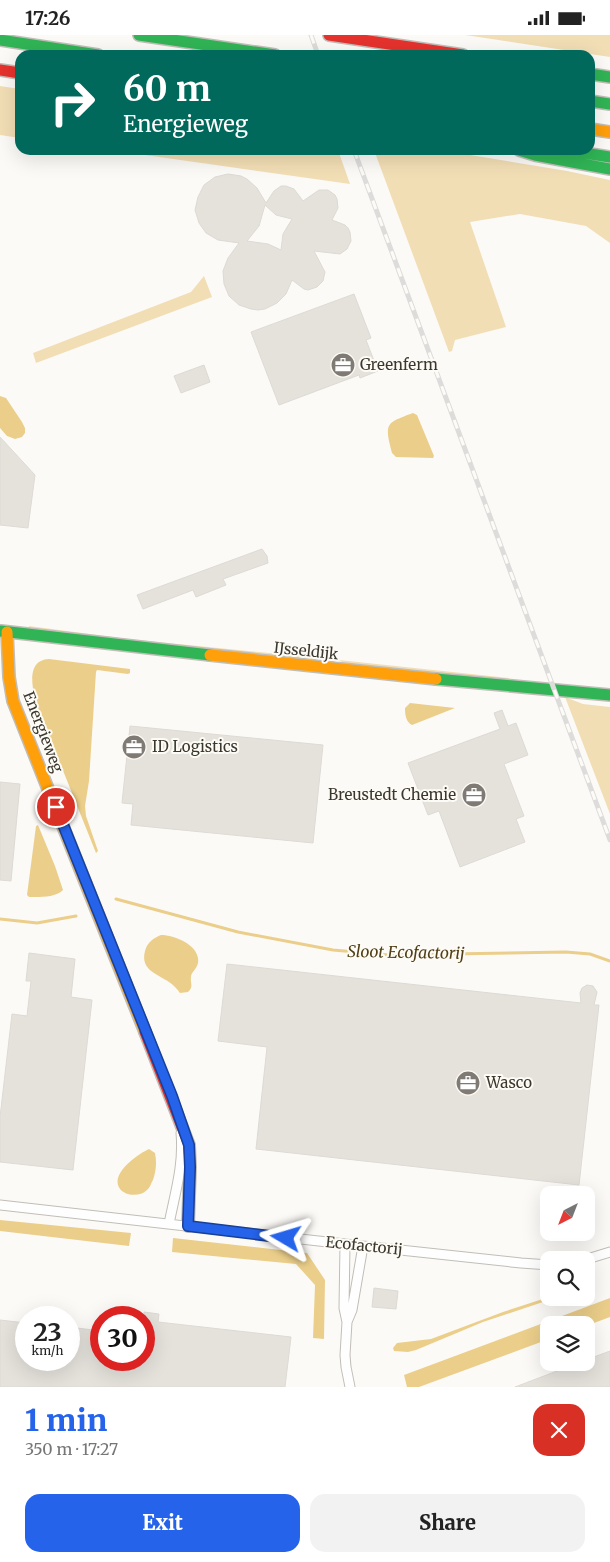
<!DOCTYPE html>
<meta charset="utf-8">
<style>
body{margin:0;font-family:Merriweather,serif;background:#f2f2f2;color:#222;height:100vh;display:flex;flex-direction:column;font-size:19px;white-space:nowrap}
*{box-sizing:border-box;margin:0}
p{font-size:16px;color:#767676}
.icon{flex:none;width:28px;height:28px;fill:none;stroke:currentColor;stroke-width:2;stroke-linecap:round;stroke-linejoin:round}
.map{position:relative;height:1352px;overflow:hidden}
.panel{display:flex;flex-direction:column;background:#fff;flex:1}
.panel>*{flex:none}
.top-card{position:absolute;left:15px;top:15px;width:580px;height:105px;border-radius:15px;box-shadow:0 5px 20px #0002;background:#00695c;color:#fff;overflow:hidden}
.needle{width:32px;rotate:222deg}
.fabs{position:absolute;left:540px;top:1151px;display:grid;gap:10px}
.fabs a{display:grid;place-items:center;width:55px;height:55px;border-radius:10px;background:#fff;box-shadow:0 5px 20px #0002;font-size:25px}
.speed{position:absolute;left:15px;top:1271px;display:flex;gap:10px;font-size:25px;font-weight:700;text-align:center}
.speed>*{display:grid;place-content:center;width:65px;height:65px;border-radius:50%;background:#fff;box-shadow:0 5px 20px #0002;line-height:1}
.speed small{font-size:12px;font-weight:400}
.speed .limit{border:8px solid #d22;background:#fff;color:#111}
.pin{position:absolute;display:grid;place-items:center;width:42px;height:42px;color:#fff;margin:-21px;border:2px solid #fff;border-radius:50%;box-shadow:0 1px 5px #0007}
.me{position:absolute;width:55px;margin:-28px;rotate:277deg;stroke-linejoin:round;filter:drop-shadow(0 0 4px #0008)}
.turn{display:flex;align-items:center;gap:18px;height:105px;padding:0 25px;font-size:22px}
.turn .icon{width:65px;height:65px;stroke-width:2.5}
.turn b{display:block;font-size:35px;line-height:42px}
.round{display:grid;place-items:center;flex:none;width:52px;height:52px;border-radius:15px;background:#f2f2f2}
.summary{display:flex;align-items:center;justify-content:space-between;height:85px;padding:0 25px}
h1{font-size:30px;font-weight:800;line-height:38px;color:#2563eb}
.cta{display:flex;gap:10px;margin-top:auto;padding:10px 25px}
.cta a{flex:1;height:58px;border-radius:15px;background:#2563eb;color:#fff;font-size:20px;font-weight:800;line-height:58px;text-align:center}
.cta a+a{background:#f2f2f2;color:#222}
.status{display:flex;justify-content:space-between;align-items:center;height:35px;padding:0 25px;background:#fff;direction:ltr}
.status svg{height:14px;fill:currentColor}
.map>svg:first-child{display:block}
.green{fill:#f2deb5}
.water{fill:#ebce8a}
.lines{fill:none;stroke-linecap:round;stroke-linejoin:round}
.stream{stroke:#ebce8a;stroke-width:3}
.building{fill:#e5e2dc;stroke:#dddad4;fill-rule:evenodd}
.street-casing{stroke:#c1beb8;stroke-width:11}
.fast-casing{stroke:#c1beb8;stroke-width:14}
.slow-casing{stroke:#c1beb8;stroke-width:14}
.jam-casing{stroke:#c1beb8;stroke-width:14}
.street{stroke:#fffefe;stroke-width:9}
.fast{stroke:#30b455;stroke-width:11}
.slow{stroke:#ff9f0a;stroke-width:11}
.jam{stroke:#e5322d;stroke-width:11}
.rail-casing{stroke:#dddcdb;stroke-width:5}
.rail{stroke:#fdfbf6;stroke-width:3;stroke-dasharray:9;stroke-linecap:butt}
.route-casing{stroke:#184099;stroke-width:12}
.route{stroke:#2563eb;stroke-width:9}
.labels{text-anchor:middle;stroke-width:4;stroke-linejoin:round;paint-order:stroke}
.poi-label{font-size:15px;fill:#3b372d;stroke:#fdfbf6;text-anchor:start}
.street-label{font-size:15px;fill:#3b372d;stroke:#fdfbf6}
.water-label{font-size:16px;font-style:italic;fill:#514017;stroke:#fdfbf6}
</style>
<div class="status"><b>17:26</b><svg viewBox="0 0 49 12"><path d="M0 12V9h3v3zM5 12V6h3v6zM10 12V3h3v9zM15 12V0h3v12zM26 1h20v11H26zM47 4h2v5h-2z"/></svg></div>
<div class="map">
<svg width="610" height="1352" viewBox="0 0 610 1352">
<rect width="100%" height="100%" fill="#fcfaf7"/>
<path class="green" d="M 465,0 L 610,0 L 610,22 Z
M 0,51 L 20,54 L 20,103 L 0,100 Z
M 110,115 L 338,115 L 350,149 Z
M 374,115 L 440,115 L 567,136 L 610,145 L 610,208 L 586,191 L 520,179 L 470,187 L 506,292 L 455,305 L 452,316 L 449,317 Z
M 204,241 L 212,262 L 36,328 L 33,318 L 191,257 Z
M 29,591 L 128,604 L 320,623 L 318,625 L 113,605 L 28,595 Z
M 339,625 L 509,643 L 508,646 L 345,629 Z
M 565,662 L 583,669 L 610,672 L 610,779 Z"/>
<path class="water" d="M 0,361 L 6,363 L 22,387 L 25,393 L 25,398 L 22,402 L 15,404 L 7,401 L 0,393 Z
M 413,378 L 417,380 L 434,421 L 433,423 L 396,422 L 392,418 C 384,388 386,388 413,378 Z
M 49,624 L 130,634 L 130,638 L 128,639 L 97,635 L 96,637 L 89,746 L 85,771 L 86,781 L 98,816 L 96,818 L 38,673 C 33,658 24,625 49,624 Z
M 410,668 L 455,673 L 412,690 C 406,687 405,680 405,673 Z
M 38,790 L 55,831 L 63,855 C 55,863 39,862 29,862 L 27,860 L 36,791 Z
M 161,900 C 175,900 201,911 198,928 C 197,934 191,937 191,942 C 190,949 194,951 188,957 L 180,958 C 177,954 174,950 169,947 C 157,939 140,935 145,916 C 147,908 153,903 161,900 Z
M 149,1114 L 155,1118 C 157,1128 156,1136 153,1145 C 151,1148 150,1153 147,1155 C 139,1163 121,1161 118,1150 C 114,1136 138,1119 149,1114 Z
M 0,1185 L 131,1198 L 129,1211 L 0,1196 Z
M 173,1203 L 307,1218 L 325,1245 L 324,1304 L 313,1303 L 315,1250 L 296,1229 L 172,1217 Z
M 549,1262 L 555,1263 L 483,1287 L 416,1315 L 408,1317 L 394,1316 L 393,1313 L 397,1308 L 431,1304 L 503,1277 Z
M 610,1263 L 610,1282 L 586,1291 L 549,1290 L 549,1304 L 419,1352 L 407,1352 L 404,1340 Z"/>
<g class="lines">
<path class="stream" d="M 116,864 L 238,897 L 333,915 L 389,920 L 566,917 L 590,919 L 610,926
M 0,884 L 37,888 L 76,881"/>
</g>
<path class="building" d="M 228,139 L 241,141 L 247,144 L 257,153 L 266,168 L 274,156 L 281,151 L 286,151 L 294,154 L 303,166 L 319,155 L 328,155 L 335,160 L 337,164 L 338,173 L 332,185 L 345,190 L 348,193 L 350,197 L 351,206 L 347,214 L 340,219 L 314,216 L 325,237 L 323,246 L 317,252 L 308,255 L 304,254 L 292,245 L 286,259 L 277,268 L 265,274 L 258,275 L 251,274 L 239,270 L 229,261 L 224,249 L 223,236 L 228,223 L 239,208 L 218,205 L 206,198 L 199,188 L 195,175 L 198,162 L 204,150 L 215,142 ZM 265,170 L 276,180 L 292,184 L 283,199 L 281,215 L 268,209 L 247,206 L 259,191 Z
M 354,259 L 371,303 L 366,305 L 378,336 L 360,343 L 359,340 L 279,370 L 251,297 Z
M 204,330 L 210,347 L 181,358 L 174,341 Z
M 0,402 L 35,440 L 28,493 L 0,490 Z
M 262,514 L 267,521 L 268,528 L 223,544 L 226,550 L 196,562 L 193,555 L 143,574 L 137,560 Z
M 502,675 L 508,691 L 516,688 L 528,720 L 504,729 L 524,781 L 516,784 L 525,807 L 460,832 L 439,776 L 428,780 L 408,728 L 500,694 L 494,678 Z
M 130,691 L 323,710 L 313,808 L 131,790 L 133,769 L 122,768 Z
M 0,747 L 20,749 L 11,846 L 0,845 Z
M 29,918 L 75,924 L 71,962 L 92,965 L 73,1135 L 0,1127 L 0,1082 L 12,979 L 27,981 L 31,946 L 26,946 Z
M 227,929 L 581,968 L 580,958 L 582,953 L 587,950 L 593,951 L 597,957 L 594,970 L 599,970 L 579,1150 L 256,1114 L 267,1012 L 218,1006 Z
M 374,1253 L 398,1256 L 396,1274 L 372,1272 Z
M 144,1277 L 159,1279 L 158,1287 L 291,1302 L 285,1352 L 0,1352 L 0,1285 L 26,1288 L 26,1325 L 69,1325 L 69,1292 L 101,1296 L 101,1325 L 144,1325 Z
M 610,1316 L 610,1352 L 515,1352 L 578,1328 L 586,1328 L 586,1325 Z"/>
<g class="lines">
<defs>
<path id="street" d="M 0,1170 L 363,1211 L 521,1228 L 549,1230
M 169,1189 C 175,1158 184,1130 181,1098
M 345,1209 L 344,1273 L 347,1287 L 345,1320 L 346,1332 L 350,1352
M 584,1225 L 610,1217
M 347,1287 L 352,1275 L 363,1211"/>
<path id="fast" d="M 139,0 L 275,20
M 0,5 L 98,20
M 590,39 L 610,42
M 590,66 L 610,69
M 519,115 L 535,120 L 610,134
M 565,115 L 610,122
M 1,596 L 210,620
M 436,644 L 610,660"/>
<path id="slow" d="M 590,94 L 610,97
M 7,597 L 9,642 L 13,666 L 145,997
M 210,620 L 436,644"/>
<path id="jam" d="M 329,0 L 463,20
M 0,35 L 20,38
M 145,997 L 189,1110 L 190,1132 L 188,1191"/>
</defs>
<use href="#street" class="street-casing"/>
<use href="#fast" class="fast-casing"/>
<use href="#slow" class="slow-casing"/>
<use href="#jam" class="jam-casing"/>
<use href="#street" class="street"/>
<use href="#fast" class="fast"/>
<use href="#slow" class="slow"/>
<use href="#jam" class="jam"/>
<defs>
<path id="rail" d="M 311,0 L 318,20
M 354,115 L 610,805"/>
</defs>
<use href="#rail" class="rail-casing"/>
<use href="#rail" class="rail"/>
</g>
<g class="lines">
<defs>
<path id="route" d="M 56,772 L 172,1061 L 189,1110 L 190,1132 L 188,1191 L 286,1203"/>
</defs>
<use href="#route" class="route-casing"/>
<use href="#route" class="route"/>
</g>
<defs>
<symbol id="office-disc" viewBox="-11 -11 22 22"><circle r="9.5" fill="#7f7b74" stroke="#fdfbf6"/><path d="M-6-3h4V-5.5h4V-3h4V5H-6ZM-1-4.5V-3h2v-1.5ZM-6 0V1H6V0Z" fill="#fff"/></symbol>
</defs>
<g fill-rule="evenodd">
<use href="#office-disc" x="329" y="316" width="28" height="28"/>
<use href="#office-disc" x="120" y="698" width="28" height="28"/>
<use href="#office-disc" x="460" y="746" width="28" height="28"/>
<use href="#office-disc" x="454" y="1034" width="28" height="28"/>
</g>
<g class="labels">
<g class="poi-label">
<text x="360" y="335">Greenferm</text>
<text x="152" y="717">ID Logistics</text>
<text x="456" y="765" text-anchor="end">Breustedt Chemie</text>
<text x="486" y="1053">Wasco</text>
</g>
<g class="street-label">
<text transform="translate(306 616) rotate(6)" y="5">IJsseldijk</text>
<text transform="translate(43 697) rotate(69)" y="5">Energieweg</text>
<text transform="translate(364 1211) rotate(6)" y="5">Ecofactorij</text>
</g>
<g class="water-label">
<text transform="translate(406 917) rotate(1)" y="6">Sloot Ecofactorij</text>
</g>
</g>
</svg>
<div class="fabs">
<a><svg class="needle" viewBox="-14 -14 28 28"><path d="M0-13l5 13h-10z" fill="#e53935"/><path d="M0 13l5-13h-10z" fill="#767676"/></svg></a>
<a><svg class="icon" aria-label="search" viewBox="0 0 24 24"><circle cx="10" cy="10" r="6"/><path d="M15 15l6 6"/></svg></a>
<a><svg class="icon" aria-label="layers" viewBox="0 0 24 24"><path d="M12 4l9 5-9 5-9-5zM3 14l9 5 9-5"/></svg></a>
</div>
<div class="speed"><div>23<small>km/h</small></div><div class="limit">30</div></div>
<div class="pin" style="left:56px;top:772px;background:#d93025"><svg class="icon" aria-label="arrive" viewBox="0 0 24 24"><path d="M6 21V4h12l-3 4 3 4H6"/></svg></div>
<svg class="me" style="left:286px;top:1203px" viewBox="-20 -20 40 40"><path d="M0-17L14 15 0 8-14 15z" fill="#2563eb" stroke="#fff" stroke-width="4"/></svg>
<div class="top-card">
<div class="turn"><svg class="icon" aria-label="right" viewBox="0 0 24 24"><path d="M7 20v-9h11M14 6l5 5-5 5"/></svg><div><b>60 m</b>Energieweg</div></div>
</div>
</div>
<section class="panel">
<div class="summary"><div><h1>1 min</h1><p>350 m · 17:27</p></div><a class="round" style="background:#d93025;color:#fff"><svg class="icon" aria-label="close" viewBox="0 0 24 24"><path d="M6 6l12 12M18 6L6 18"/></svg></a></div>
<div class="cta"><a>Exit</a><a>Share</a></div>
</section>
